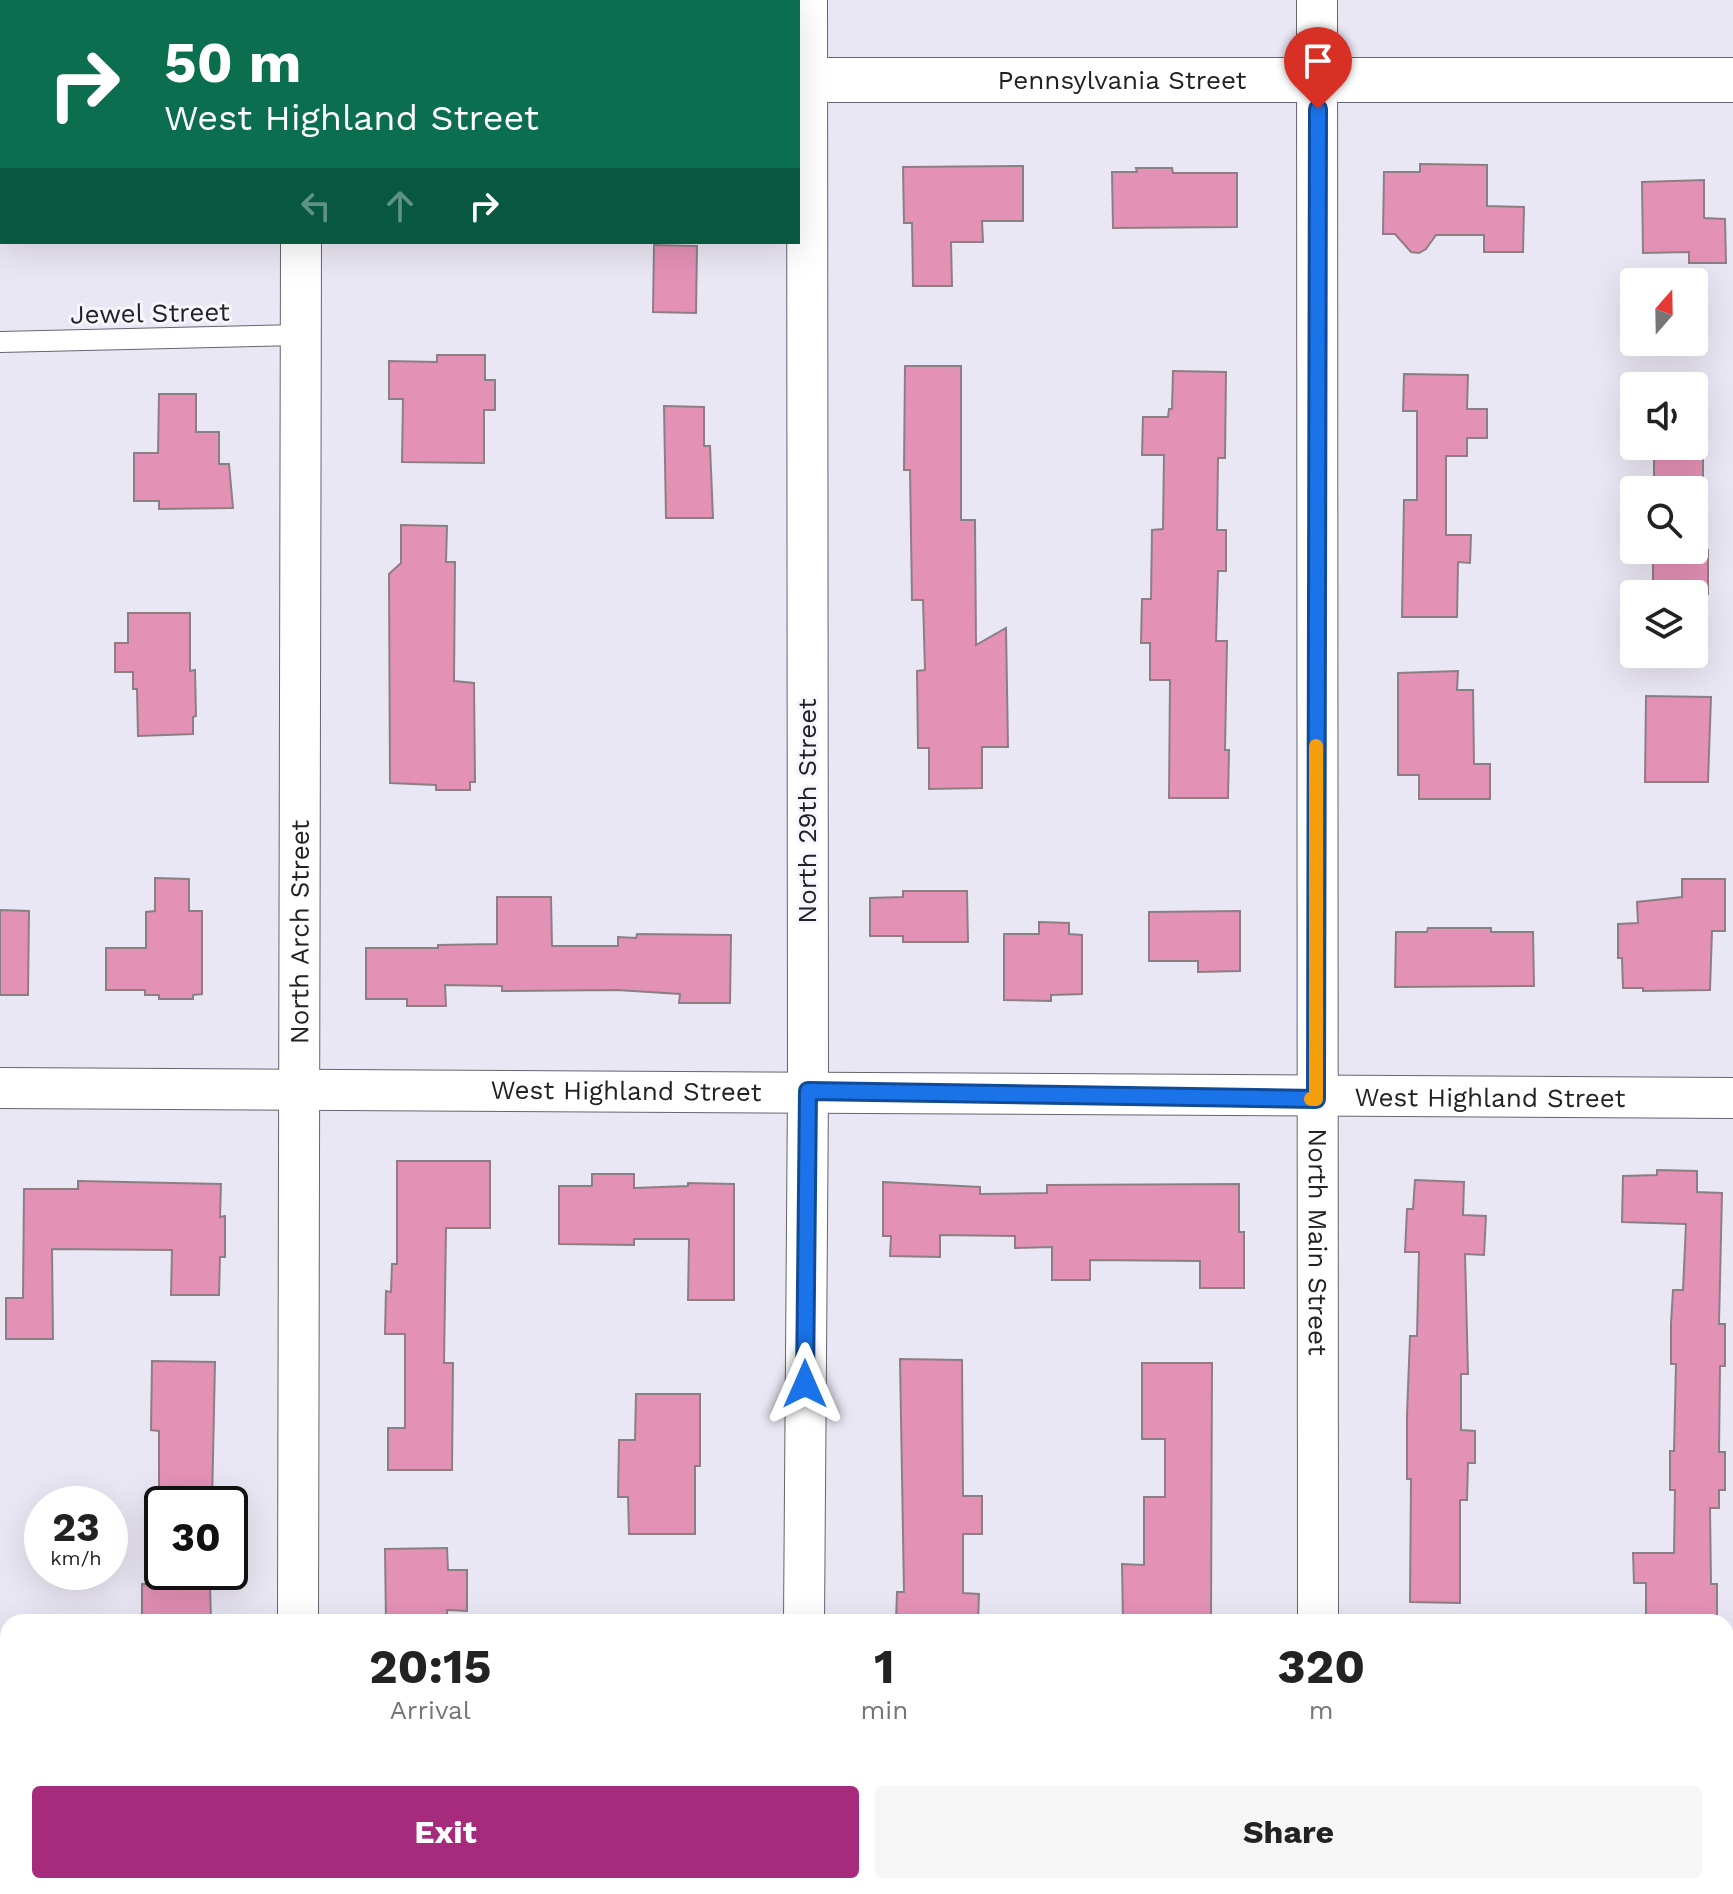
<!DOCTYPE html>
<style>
body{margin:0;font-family:"Work Sans",sans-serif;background:#f6f6f6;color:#222;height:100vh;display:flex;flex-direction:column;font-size:30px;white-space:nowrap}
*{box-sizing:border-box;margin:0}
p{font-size:26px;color:#767676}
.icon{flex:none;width:44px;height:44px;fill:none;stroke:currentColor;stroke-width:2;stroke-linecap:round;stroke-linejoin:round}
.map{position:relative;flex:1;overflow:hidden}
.sheet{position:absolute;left:0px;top:1614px;width:1734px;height:280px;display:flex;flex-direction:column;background:#fff;border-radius:24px 24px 0 0;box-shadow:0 8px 32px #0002}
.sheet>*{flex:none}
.guide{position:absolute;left:0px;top:0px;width:800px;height:244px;box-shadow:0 8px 32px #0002;background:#0b6e4f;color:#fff;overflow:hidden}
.needle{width:52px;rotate:20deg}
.fabs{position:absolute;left:1620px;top:268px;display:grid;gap:16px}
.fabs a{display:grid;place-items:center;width:88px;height:88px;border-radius:8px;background:#fff;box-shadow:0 8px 32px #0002;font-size:40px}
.speed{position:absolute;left:24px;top:1486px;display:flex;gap:16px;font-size:40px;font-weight:700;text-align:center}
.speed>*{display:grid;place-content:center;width:104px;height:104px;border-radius:50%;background:#fff;box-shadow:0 8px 32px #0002;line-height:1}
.speed small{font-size:20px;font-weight:400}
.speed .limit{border:4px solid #111;border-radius:12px;background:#fff;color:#111}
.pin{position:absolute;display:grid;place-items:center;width:68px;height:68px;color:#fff;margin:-82px -34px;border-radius:50% 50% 50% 0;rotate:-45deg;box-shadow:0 0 8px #0007}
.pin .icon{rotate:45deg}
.me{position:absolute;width:88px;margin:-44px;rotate:0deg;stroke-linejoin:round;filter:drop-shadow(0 0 6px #0008)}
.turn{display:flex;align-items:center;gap:28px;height:168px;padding:0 32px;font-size:36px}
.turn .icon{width:104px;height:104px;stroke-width:2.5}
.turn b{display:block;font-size:56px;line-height:68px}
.lanes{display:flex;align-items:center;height:76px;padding:0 32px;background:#0003;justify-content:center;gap:40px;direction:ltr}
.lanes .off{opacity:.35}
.eta{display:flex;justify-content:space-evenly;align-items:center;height:136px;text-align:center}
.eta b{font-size:48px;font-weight:700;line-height:56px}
.action{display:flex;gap:16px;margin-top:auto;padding:16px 32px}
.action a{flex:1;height:92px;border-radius:8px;background:#a72b7d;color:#fff;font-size:32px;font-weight:700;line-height:92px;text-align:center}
.action a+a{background:#f6f6f6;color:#222}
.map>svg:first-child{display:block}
.building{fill:#e491b6;stroke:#8c7f84;stroke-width:2}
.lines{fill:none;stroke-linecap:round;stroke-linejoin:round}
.service-casing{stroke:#66646f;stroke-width:22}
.minor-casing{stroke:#66646f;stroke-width:42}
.tertiary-casing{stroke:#66646f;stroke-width:46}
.service{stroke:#fff;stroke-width:20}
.minor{stroke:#fff;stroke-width:40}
.tertiary{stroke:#fff;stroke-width:44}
.route-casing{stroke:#114b97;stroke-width:20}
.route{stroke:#1a73e8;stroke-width:14}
.slow{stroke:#f59e0b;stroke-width:14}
.labels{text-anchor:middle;stroke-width:6;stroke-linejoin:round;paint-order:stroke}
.street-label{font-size:26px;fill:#222126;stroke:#f7f5fd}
</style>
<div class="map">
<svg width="1733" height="1894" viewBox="0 0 1733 1894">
<rect width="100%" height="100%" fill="#eae7f4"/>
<path class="building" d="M 1420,164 L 1487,165 L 1487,206 L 1524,207 L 1523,252 L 1484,252 L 1484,235 L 1436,235 L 1426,249 L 1419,253 L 1411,252 L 1395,234 L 1383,234 L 1384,172 L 1420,172 Z
M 1023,166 L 1023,221 L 982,221 L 983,242 L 951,242 L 952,286 L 913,286 L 912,223 L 904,223 L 903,167 Z
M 1136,168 L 1172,168 L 1173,173 L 1237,173 L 1237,227 L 1113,228 L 1112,172 L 1137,172 Z
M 1704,180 L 1704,218 L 1725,219 L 1726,263 L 1689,263 L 1689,252 L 1643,253 L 1642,182 Z
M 654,245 L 697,246 L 696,313 L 653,312 Z
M 437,355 L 485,355 L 485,380 L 495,380 L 495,410 L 484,410 L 484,463 L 402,462 L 403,399 L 389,399 L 389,361 L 437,362 Z
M 905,366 L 961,366 L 961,520 L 975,520 L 976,645 L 1006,628 L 1008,747 L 982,747 L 982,788 L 929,789 L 929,748 L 918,748 L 917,671 L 925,670 L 923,600 L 912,600 L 910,470 L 904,470 Z
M 1173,371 L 1226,372 L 1225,458 L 1218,458 L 1217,530 L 1226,530 L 1226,571 L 1218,571 L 1216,641 L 1227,641 L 1225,750 L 1229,750 L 1228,798 L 1169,798 L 1170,680 L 1150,680 L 1150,643 L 1141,643 L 1142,599 L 1151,599 L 1152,530 L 1163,529 L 1164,455 L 1142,455 L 1143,417 L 1168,417 L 1169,409 L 1172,409 Z
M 1404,374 L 1468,375 L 1467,409 L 1487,409 L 1487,438 L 1467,438 L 1467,456 L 1446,456 L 1446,535 L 1471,535 L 1470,563 L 1458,562 L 1457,617 L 1402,617 L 1404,500 L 1417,500 L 1417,411 L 1403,411 Z
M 159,394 L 196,394 L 196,432 L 219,432 L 219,464 L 229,464 L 233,508 L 159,509 L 159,501 L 134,501 L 134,453 L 158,453 Z
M 664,406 L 704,407 L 704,446 L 710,446 L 713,518 L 666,518 Z
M 1654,446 L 1703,446 L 1703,490 L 1654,490 Z
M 401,525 L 447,526 L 446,562 L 455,562 L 454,681 L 474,683 L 475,782 L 470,782 L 470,790 L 436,790 L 436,785 L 390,783 L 389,574 L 401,563 Z
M 1653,550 L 1708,550 L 1708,594 L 1653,594 Z
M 128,613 L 190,613 L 190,671 L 195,670 L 196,716 L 193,717 L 193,734 L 138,736 L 137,689 L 133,689 L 133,672 L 115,672 L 115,643 L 128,643 Z
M 1458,671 L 1457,690 L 1473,690 L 1474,764 L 1490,764 L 1490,799 L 1419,799 L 1419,775 L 1398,775 L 1398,673 Z
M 1646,696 L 1711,697 L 1708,782 L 1645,782 Z
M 155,878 L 189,879 L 189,911 L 202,911 L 202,994 L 193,995 L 193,999 L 159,999 L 159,995 L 145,995 L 145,990 L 106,990 L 106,948 L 146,948 L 146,912 L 155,911 Z
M 1682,879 L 1725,879 L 1725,931 L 1712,931 L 1710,990 L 1643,991 L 1643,988 L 1623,988 L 1622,958 L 1618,958 L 1618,924 L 1638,923 L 1637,902 L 1682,897 Z
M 903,891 L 967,891 L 968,942 L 903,942 L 903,936 L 870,936 L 870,898 L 903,897 Z
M 497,897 L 551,897 L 552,946 L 618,946 L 618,937 L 636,938 L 637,934 L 731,935 L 730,1003 L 679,1003 L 680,994 L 617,990 L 502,991 L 502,986 L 445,985 L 446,1006 L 407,1006 L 407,999 L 366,999 L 366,948 L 438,948 L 438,945 L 497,944 Z
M 0,910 L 29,911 L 28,995 L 0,995 Z
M 1240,911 L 1240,971 L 1198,972 L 1198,961 L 1149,961 L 1149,912 Z
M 1039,922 L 1069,923 L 1069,934 L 1082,935 L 1082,994 L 1051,995 L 1051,1001 L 1004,1000 L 1004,934 L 1039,934 Z
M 1428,928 L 1491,928 L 1491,932 L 1533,932 L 1534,986 L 1395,987 L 1396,932 L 1427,932 Z
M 397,1161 L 490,1161 L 490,1228 L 446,1228 L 444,1363 L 453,1363 L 452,1470 L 388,1470 L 388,1428 L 405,1428 L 405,1334 L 385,1334 L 386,1291 L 391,1292 L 392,1264 L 397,1264 Z
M 1657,1170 L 1697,1171 L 1697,1192 L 1722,1193 L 1719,1324 L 1725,1324 L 1725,1366 L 1720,1366 L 1719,1452 L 1725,1452 L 1725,1490 L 1719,1490 L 1719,1508 L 1710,1508 L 1711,1584 L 1717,1584 L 1717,1622 L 1646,1622 L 1646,1583 L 1634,1583 L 1633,1553 L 1674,1553 L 1675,1490 L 1670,1490 L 1670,1451 L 1674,1451 L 1676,1364 L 1671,1364 L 1671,1324 L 1673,1290 L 1683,1290 L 1686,1224 L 1622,1222 L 1623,1176 L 1657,1175 Z
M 592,1174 L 634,1174 L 634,1188 L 688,1186 L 688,1183 L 734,1184 L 734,1300 L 688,1300 L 689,1239 L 634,1239 L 634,1245 L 559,1244 L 559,1186 L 592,1186 Z
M 1415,1180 L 1464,1182 L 1463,1215 L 1486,1216 L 1484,1255 L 1465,1254 L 1468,1374 L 1461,1374 L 1461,1430 L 1475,1431 L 1475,1463 L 1468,1463 L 1467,1500 L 1460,1500 L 1460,1603 L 1410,1602 L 1411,1479 L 1407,1479 L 1407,1415 L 1410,1336 L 1417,1336 L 1419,1252 L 1405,1252 L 1407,1209 L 1413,1209 Z
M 78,1181 L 221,1184 L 220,1217 L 225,1216 L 225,1257 L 220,1257 L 219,1295 L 171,1295 L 172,1250 L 52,1249 L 53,1339 L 6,1339 L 6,1298 L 23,1298 L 24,1189 L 78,1189 Z
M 883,1182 L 980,1187 L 980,1194 L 1047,1193 L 1047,1185 L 1239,1184 L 1239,1232 L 1244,1232 L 1244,1288 L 1200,1288 L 1200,1261 L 1090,1260 L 1090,1280 L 1052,1280 L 1052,1247 L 1015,1248 L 1015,1236 L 940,1235 L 940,1257 L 890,1256 L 891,1236 L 883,1236 Z
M 900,1359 L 962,1360 L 963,1496 L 982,1496 L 982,1534 L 963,1534 L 963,1593 L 979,1594 L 978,1622 L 896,1622 L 897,1592 L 904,1592 Z
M 152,1361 L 215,1362 L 212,1504 L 159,1504 L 159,1431 L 151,1430 Z
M 1142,1363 L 1212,1363 L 1211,1622 L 1123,1622 L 1122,1564 L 1144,1565 L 1144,1497 L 1165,1497 L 1165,1439 L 1142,1439 Z
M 636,1394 L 700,1394 L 700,1466 L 695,1466 L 695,1534 L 629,1534 L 628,1497 L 618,1497 L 619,1440 L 635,1440 Z
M 447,1548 L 448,1570 L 467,1570 L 467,1611 L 447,1610 L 447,1622 L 386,1622 L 385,1549 Z
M 142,1584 L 210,1585 L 211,1622 L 142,1622 Z"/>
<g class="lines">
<defs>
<path id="service" d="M 0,342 L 301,335"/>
<g id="minor">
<path id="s1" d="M 1317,0 L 1318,1622"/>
<path d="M 301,2 L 301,0"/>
<path id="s2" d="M 0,1088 C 578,1087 1155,1099 1733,1098"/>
<path id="s3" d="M 298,1622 L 301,242"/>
<path d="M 804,1622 L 808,1091 L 807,0"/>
<path d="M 297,1894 L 297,1886"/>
<path d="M 802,1894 L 802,1886"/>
<path d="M 1316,1894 L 1316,1886"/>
</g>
<g id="tertiary">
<path d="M 0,73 L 2,73"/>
<path id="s4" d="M 798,80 L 1733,80"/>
</g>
</defs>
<use href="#service" class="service-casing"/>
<use href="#minor" class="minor-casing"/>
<use href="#tertiary" class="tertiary-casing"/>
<use href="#service" class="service"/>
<use href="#minor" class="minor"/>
<use href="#tertiary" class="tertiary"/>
</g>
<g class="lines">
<defs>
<path id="route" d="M 805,1384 L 808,1091 L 1316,1099 L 1318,109"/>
</defs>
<use href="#route" class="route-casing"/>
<use href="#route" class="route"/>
<path class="slow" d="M 1311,1099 L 1316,1099 L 1316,746"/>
</g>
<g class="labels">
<g class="street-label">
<text dy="9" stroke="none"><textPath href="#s4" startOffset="324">Pennsylvania Street</textPath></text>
<text transform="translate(150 313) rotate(-1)" y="9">Jewel Street</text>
<text transform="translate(807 811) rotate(-90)" y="9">North 29th Street</text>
<text dy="9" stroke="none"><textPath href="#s3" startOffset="690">North Arch Street</textPath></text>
<text dy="9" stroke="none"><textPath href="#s2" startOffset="626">West Highland Street</textPath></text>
<text dy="9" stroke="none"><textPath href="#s2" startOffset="1490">West Highland Street</textPath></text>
<text dy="9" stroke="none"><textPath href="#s1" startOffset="1242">North Main Street</textPath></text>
</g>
</g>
</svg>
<div class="fabs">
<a><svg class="needle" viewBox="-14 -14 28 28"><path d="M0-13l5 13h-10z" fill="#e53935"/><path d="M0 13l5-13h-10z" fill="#767676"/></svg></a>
<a><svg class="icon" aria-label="sound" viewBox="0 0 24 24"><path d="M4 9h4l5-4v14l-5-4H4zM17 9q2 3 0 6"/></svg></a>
<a><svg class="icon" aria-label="search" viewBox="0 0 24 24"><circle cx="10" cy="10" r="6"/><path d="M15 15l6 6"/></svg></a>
<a><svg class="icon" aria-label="layers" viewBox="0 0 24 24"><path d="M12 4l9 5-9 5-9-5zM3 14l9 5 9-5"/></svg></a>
</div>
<div class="speed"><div>23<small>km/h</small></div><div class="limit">30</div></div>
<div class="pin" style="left:1318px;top:109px;background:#d93025"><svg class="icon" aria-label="arrive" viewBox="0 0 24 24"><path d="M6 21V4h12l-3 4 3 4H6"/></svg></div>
<svg class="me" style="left:805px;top:1384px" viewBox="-20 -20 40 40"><path d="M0-17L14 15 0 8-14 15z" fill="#1a73e8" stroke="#fff" stroke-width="4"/></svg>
<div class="guide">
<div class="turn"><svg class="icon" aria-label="right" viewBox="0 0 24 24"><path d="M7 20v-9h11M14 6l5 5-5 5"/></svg><div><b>50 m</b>West Highland Street</div></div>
<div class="lanes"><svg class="icon off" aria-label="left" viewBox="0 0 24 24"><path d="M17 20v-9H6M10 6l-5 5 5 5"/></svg><svg class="icon off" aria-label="ahead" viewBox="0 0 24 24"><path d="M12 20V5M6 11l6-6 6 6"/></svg><svg class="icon" aria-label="right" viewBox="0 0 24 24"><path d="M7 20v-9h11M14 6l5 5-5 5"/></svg></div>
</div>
<section class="sheet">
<div class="eta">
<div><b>20:15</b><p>Arrival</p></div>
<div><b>1</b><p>min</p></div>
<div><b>320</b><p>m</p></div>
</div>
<div class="action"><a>Exit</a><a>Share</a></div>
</section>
</div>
